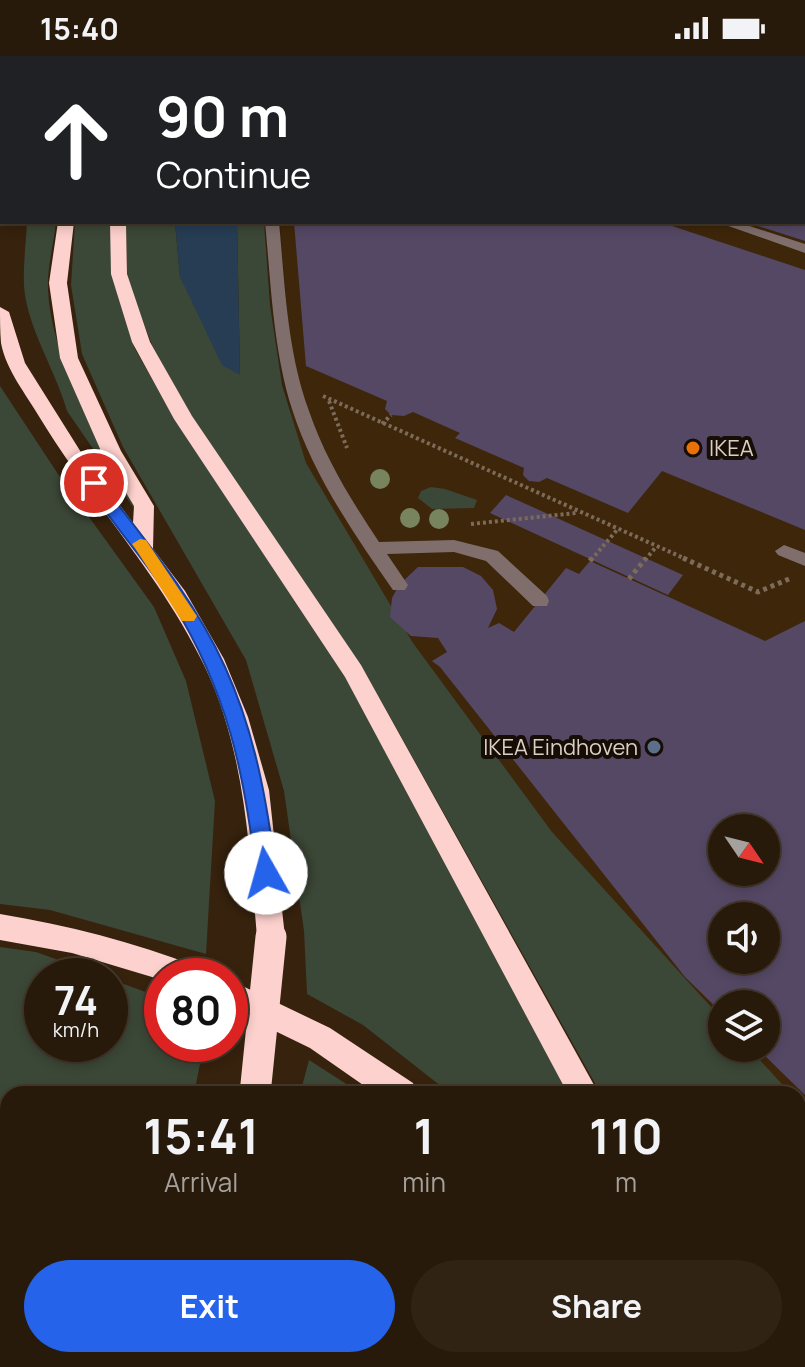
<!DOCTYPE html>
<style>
body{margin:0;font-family:Manrope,sans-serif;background:#302313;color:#f1f3f6;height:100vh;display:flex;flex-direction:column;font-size:30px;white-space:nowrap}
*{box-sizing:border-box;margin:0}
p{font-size:26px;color:#a5a19c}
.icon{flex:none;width:44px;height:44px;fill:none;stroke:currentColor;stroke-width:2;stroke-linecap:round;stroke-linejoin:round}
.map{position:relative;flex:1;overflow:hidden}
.sheet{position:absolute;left:0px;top:1030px;width:806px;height:282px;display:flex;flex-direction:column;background:#281a0a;border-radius:24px 24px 0 0;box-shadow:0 4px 12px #0003,0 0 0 2px #44382b}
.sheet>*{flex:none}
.hud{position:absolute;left:0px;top:0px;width:806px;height:168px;box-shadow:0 4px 12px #0003,0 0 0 2px #44382b;background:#202124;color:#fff;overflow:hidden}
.needle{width:52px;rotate:125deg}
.buttons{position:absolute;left:708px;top:758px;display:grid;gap:16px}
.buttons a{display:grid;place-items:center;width:72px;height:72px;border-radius:50%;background:#281a0a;box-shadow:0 4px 12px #0003,0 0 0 2px #44382b;font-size:40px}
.speed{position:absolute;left:24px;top:902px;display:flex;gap:16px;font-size:40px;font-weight:700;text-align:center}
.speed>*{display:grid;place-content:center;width:104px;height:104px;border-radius:50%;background:#281a0a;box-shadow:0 4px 12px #0003,0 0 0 2px #44382b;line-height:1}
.speed small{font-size:20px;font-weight:400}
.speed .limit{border:12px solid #d22;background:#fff;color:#111}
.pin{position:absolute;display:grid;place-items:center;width:68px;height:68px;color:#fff;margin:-34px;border:4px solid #fff;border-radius:50%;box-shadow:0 2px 8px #0007}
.me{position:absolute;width:88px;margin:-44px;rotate:353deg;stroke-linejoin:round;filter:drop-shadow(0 0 6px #0008)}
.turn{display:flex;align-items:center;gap:28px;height:168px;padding:0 24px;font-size:36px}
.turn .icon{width:104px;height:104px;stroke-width:2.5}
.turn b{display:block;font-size:56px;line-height:68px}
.eta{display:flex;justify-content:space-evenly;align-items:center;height:136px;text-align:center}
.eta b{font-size:48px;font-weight:700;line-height:56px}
.cta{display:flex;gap:16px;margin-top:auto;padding:16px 24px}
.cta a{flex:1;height:92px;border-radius:48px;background:#2563eb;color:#fff;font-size:32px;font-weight:700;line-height:92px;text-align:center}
.cta a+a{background:#302313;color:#f1f3f6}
.status{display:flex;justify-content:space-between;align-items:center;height:56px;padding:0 40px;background:#281a0a;direction:ltr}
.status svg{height:22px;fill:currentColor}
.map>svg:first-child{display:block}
.built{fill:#3e260a;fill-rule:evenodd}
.green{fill:#3b4737}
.water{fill:#273d54}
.building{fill:#554865;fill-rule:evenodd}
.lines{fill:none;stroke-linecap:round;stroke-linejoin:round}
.path-far1{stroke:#7c6b59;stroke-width:4;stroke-dasharray:3 3;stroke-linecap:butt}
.path{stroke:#7c6b59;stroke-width:5;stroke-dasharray:4 4;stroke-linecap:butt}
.minor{fill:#7f6e6c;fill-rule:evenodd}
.highway{fill:#fdd1cd;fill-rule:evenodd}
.highway-bridge{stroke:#fdd1cd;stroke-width:31}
.tree{fill:#78845e}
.route{fill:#2563eb;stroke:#184099;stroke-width:2}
.slow{fill:#f59e0b}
.food-dot{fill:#e8710a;stroke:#160e06;stroke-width:3}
.service-dot{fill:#5c6f8a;stroke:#160e06;stroke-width:3}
.labels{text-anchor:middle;stroke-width:8;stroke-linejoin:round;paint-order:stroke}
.poi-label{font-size:22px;fill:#dccfc3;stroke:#160e06;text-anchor:start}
</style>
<div class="status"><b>15:40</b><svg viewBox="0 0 49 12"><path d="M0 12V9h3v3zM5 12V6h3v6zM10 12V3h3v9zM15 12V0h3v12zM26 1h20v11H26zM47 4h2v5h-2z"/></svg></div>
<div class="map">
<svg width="805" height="1311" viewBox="0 0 805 1311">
<rect width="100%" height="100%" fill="#36220d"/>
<path class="built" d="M 447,0 L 805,0 L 805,1085 L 798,1079 L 798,1038 L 751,1038 L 295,486 L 288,263 L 280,166 L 804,166 L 804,2 L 444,2 ZM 722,772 L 766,772 L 766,816 L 722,816 ZM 722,860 L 766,860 L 766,904 L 722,904 ZM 722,948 L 766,948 L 766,992 L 722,992 Z"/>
<path class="green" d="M 27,166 L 56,166 C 54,187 47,211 48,233 C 51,306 106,400 142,464 L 67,355 C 56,315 27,272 24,230 C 23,209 26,187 27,166 Z
M 75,166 L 112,166 L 113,223 L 135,293 L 176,365 L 348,625 L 571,1038 L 451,1038 L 363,969 L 307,938 L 304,875 L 284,735 L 246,604 L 123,391 L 82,298 L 71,229 Z
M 126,166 L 175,166 L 180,221 L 240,318 L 237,166 L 264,166 L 270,249 L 282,329 L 306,407 L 413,587 L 552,776 L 722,963 L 722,992 L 749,992 L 791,1038 L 601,1038 L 366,618 L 192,361 L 152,289 L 127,222 Z
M 0,330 L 58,418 L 154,551 L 186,625 L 215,745 L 206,898 L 50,854 L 0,848 Z
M 431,431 L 445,433 L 477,444 L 474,452 L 432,453 L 418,442 L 421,435 Z
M 0,891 L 36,896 L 103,920 L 42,920 L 42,988 L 110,988 L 110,923 L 162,942 L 162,988 L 204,988 L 194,1038 L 8,1038 L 8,1304 L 126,1304 L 123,1311 L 0,1311 Z
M 309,1004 L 362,1038 L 300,1038 Z
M 798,1192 L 805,1203 L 805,1311 L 762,1311 L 758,1304 L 798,1304 Z
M 215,1304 L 624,1304 L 629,1311 L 212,1311 Z"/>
<path class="water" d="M 175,166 L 237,166 L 240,319 L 222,309 L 180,221 Z
M 798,1108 L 805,1114 L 805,1203 L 798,1192 Z"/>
<path class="building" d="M 294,166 L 660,166 L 805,214 L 805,474 L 662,415 L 628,457 L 547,422 L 539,426 L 529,425 L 523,419 L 524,412 L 455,382 L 460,377 L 413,356 L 404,360 L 391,359 L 385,353 L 387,345 L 306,310 Z
M 758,166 L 805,166 L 805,185 L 755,169 Z
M 506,439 L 683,519 L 668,539 L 490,457 Z
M 590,505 L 765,585 L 805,565 L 805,1039 L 757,992 L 766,992 L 766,948 L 722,948 L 722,957 L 685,921 L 440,611 L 432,605 L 447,596 L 438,582 L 411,580 L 390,561 L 392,542 L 399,529 L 418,511 L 463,511 L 481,520 L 493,534 L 497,553 L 488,572 L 499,567 L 514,576 L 566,512 L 579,518 ZM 722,772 L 766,772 L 766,816 L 722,816 ZM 722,860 L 766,860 L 766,904 L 722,904 Z"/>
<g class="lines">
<path class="path-far1" d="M 323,340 L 688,504
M 329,345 L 347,392
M 382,368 L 391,359
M 471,468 L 576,457
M 591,504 L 617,474
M 645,504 L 656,491"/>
<path class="path" d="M 683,502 L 758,536 L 789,523
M 590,505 L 592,502
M 629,523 L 646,502"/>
<path class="minor" d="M 443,0 L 456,0 L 441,2 Z
M 265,166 L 279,166 C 285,229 287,295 309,355 C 325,402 351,444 379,486 L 454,484 L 498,495 L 547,540 L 549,545 L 547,550 L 533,550 L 486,505 L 454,496 L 387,498 L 408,529 L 405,534 L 393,534 C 354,478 313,419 292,353 C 273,293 271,228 265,166 Z
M 717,166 L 737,166 L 805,188 L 805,197 Z
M 784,489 L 805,497 L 805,510 L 778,499 L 775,495 Z"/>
<path class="highway" d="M 0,12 L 2,12 L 0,21 Z
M 2,143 L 2,157 L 0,158 L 0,144 Z
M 58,166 L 74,166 L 67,227 L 78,302 L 121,395 L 154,450 L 153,493 L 185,535 L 224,603 L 248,661 L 269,734 L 285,881 L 281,890 L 271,894 L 261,890 L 257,881 C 249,789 245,694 204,609 C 161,520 91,446 40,362 C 26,338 6,314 1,287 C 0,276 0,262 0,251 L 9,256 L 25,307 L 84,401 L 133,467 L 134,450 L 101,395 L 60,302 L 49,227 Z
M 110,166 L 126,166 L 127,218 L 150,286 L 192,360 L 361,609 L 599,1038 L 568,1038 L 345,621 L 174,363 L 132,286 L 111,218 Z
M 0,858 C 67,869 134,886 198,911 L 202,920 L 162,920 L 162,924 L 72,897 L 0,884 Z
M 230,924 L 330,972 L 413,1027 L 417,1038 L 376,1038 L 310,992 L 230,953 Z
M 165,1304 L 199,1304 L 196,1311 L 162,1311 Z
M 641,1304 L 677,1304 L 680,1311 L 644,1311 Z
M 721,1304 L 756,1304 L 759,1311 L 724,1311 Z"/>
<path class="highway-bridge" d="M 255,1038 L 271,881"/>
</g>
<g class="tree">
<circle cx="380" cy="423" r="10"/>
<circle cx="410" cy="462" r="10"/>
<circle cx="439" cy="463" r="10"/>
</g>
<path class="route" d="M 94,422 L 99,424 C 144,483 194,542 225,611 C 255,677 267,745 276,817 L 273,823 L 266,826 L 259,823 L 256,817 C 244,713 227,636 172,546 C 146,505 112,468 86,427 Z"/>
<path class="slow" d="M 140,483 L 146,484 L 194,556 L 197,560 L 194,565 L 182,565 L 135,492 L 132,488 Z"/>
<circle class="food-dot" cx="693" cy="392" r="8"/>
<circle class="service-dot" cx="654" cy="691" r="8"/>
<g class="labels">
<g class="poi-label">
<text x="709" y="400">IKEA</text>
<text x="638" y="699" text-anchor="end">IKEA Eindhoven</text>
</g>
</g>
</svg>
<div class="buttons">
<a><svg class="needle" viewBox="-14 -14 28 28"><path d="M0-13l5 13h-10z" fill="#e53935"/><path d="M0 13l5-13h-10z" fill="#a5a19c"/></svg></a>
<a><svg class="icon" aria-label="sound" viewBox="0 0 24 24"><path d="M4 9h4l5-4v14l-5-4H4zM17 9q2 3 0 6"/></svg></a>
<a><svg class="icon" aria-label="layers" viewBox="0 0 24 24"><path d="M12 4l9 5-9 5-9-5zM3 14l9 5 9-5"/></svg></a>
</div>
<div class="speed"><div>74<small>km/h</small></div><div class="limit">80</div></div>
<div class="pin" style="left:94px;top:427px;background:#d93025"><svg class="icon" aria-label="arrive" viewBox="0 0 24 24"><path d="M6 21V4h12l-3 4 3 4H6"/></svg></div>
<svg class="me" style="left:266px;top:817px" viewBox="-20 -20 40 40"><circle r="19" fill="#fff"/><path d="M0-13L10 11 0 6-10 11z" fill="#2563eb"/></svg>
<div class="hud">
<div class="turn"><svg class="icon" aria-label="ahead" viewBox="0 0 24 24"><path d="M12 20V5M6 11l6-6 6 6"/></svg><div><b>90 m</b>Continue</div></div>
</div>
<section class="sheet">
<div class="eta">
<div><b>15:41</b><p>Arrival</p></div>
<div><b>1</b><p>min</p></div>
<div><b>110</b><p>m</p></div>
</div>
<div class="cta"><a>Exit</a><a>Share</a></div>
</section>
</div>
